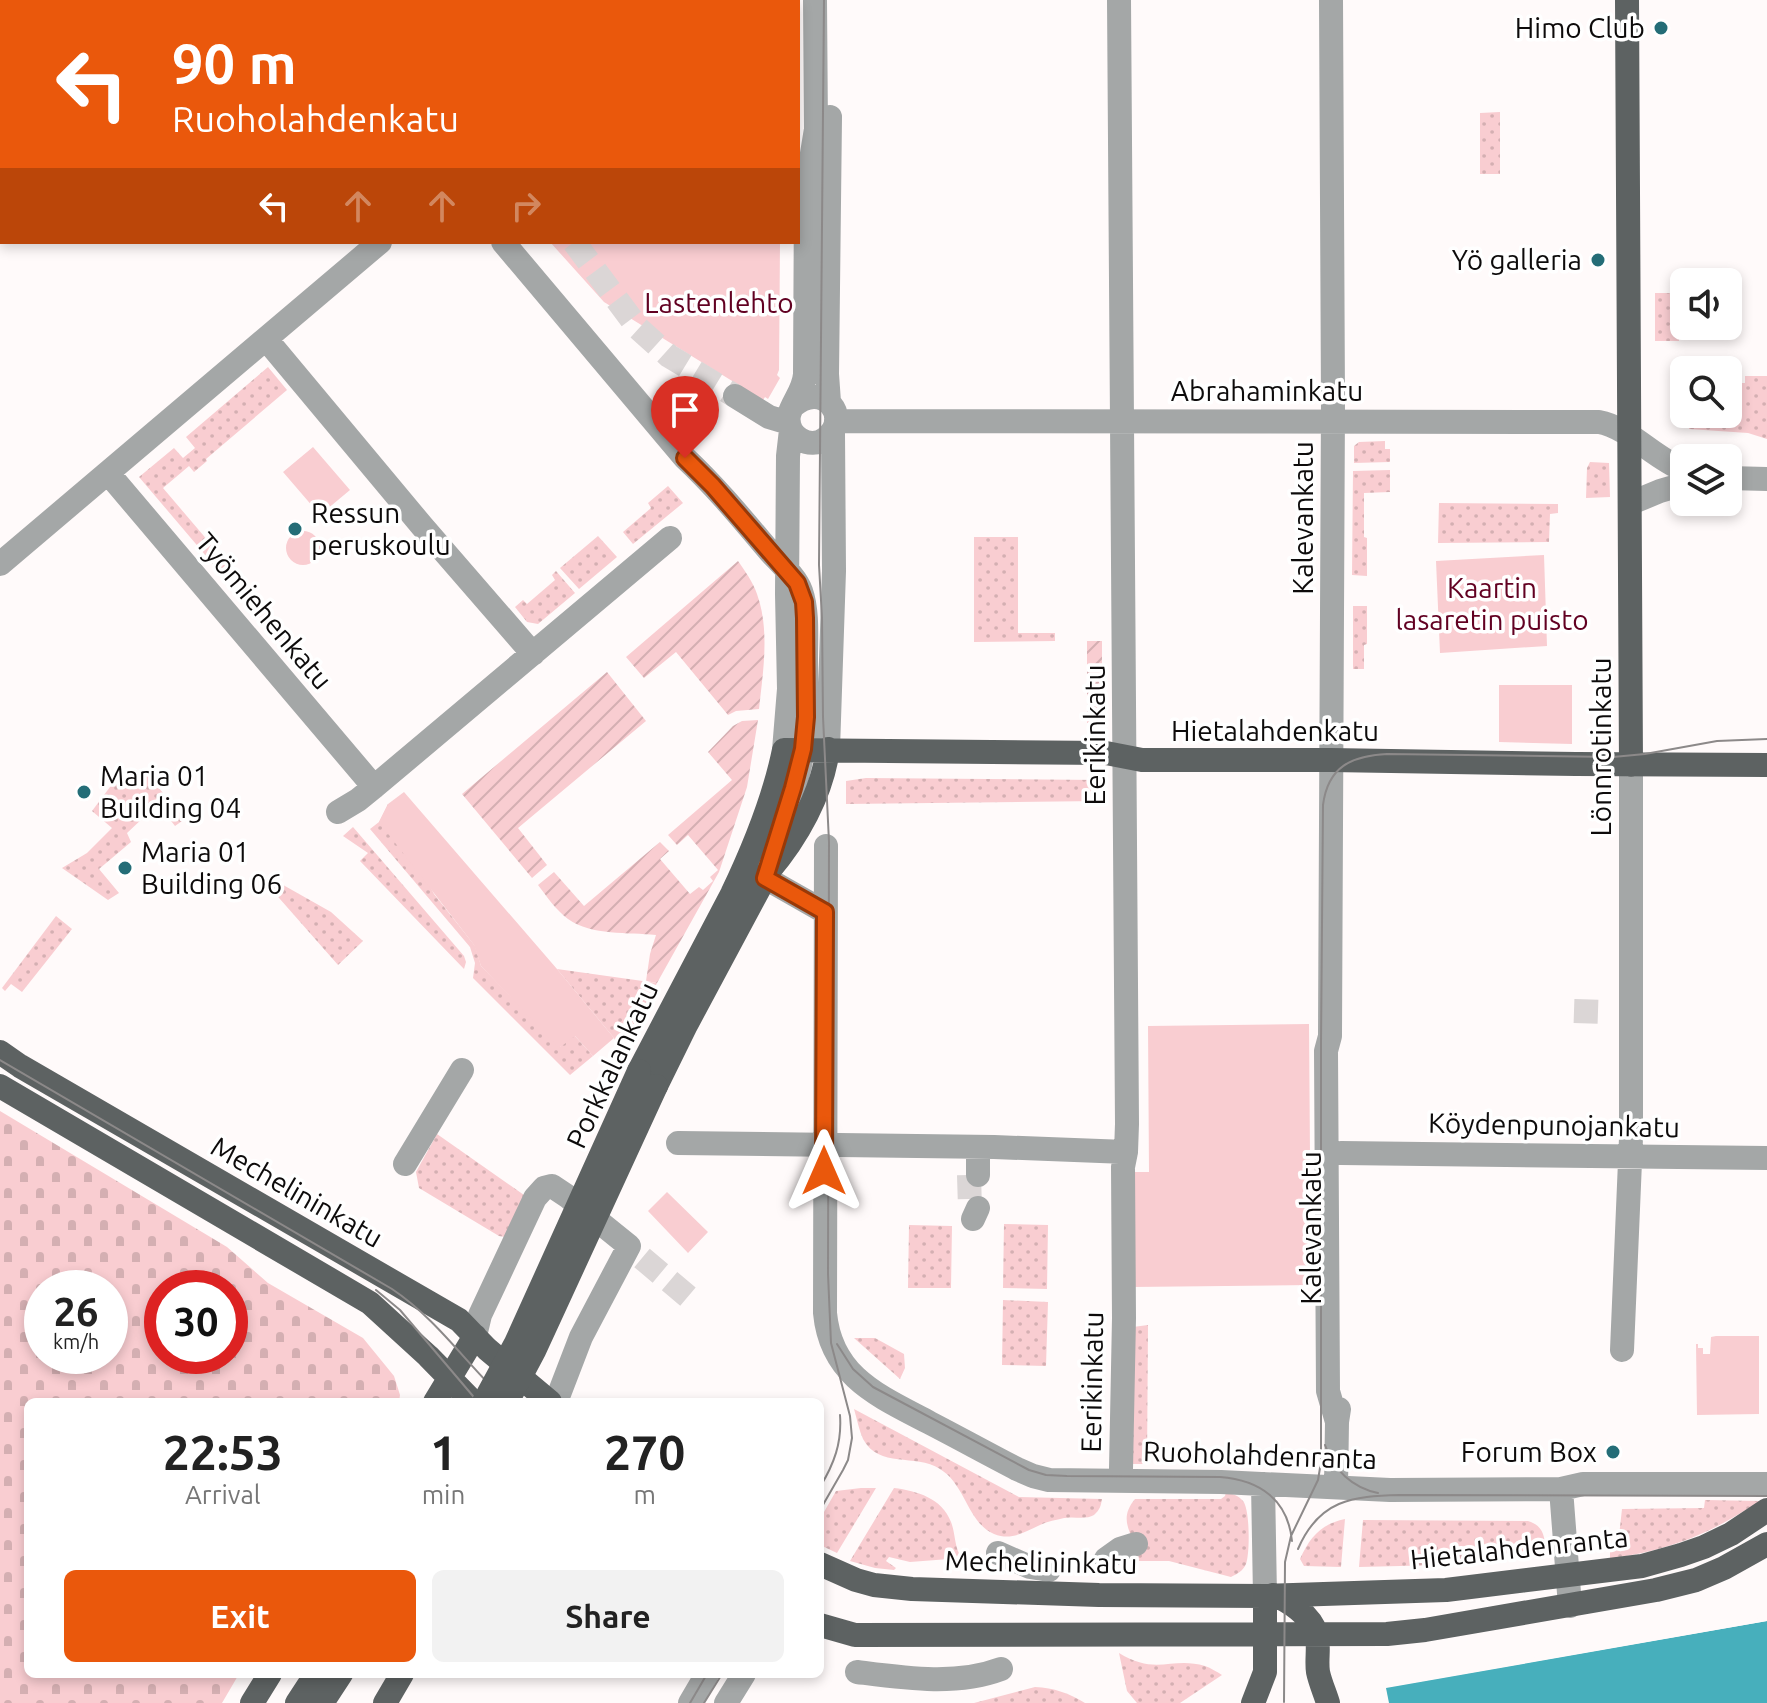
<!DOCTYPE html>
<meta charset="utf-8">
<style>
body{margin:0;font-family:Ubuntu,sans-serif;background:#f2f2f2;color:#222;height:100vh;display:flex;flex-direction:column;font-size:30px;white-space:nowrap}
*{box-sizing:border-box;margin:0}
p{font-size:26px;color:#767676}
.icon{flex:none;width:44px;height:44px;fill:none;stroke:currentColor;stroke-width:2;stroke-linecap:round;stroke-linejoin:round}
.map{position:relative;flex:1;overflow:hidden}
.sheet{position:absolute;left:24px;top:1398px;width:800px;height:280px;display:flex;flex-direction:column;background:#fff;border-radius:12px;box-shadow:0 4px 12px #0003}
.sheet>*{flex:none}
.top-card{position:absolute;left:0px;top:0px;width:800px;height:244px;box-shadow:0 4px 12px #0003;background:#ea580c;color:#fff;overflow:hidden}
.fabs{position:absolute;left:1670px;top:268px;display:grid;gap:16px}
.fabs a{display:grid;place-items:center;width:72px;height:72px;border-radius:12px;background:#fff;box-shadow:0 4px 12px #0003;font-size:40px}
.speed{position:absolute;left:24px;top:1270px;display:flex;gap:16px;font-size:40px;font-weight:700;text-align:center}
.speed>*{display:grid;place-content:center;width:104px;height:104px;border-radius:50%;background:#fff;box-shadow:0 4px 12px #0003;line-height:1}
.speed small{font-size:20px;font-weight:400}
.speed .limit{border:12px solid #d22;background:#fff;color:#111}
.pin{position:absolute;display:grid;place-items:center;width:68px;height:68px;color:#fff;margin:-82px -34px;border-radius:50% 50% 50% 0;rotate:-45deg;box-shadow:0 0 8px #0007}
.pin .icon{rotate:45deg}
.me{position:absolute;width:88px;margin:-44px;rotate:0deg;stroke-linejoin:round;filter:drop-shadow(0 0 6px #0008)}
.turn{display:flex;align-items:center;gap:28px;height:168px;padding:0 40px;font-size:36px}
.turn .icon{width:104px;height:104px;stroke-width:2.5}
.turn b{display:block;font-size:56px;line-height:68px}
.lanes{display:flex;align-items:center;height:76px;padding:0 40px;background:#0003;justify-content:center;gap:40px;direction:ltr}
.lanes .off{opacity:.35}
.eta{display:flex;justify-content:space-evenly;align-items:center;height:136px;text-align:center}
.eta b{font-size:48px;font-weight:600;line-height:56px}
.primary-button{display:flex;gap:16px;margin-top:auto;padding:16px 40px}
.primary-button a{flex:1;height:92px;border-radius:12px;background:#ea580c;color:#fff;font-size:32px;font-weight:600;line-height:92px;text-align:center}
.primary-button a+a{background:#f2f2f2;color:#222}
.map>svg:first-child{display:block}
.grass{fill:url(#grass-dots)}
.cemetery{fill:url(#cemetery-stones);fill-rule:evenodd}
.park{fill:#f9cdd1}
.garden{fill:url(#garden-furrows)}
.water{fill:#47afbc}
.pier{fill:#fffafa}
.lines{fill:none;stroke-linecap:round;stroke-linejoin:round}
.minor-tunnel{stroke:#dbd6d6;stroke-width:24;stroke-dasharray:24 12;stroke-linecap:butt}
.minor{stroke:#a4a7a7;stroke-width:24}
.major{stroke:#5d6262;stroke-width:24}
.tram{stroke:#8c8989;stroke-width:2}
.major-bridge{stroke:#5d6262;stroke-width:24}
.route-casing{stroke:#983908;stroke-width:20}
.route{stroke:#ea580c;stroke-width:14}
.poi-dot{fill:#246d77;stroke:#fff;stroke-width:3}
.labels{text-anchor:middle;stroke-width:7;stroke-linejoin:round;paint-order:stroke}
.poi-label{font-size:28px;fill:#0d0b0b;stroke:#fff;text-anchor:end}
.park-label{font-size:28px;fill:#620122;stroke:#fff}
.street-label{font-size:28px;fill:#0d0b0b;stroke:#fff}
</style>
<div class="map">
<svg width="1767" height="1703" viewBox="0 0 1767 1703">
<defs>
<pattern id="grass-dots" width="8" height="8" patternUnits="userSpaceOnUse" patternTransform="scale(2)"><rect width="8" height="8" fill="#f9cdd1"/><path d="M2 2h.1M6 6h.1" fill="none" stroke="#d4afb2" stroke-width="1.8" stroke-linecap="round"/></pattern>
<pattern id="cemetery-stones" width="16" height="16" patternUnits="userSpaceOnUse" patternTransform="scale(2)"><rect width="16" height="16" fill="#f9cdd1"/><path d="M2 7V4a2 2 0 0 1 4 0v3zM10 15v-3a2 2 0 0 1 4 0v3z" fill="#d4afb2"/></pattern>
<pattern id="garden-furrows" width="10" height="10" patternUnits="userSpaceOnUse" patternTransform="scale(2)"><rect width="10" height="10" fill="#f9cdd1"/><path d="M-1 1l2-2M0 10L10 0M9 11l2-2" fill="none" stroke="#d4afb2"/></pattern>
</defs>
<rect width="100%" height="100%" fill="#fffafa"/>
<path class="grass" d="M 1500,112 L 1500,174 L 1480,174 L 1480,113 Z
M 1655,293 L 1679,293 L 1679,341 L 1655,341 Z
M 268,367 L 287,390 L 206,459 L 207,461 L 194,472 L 189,466 L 163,488 L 301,650 L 292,657 L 139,477 L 174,448 L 183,458 L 195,448 L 186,437 Z
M 1745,376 L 1767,376 L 1767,439 L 1748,433 L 1689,429 L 1689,414 L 1728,414 L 1728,383 L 1745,383 Z
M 1385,441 L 1385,449 L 1390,449 L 1390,462 L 1354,463 L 1354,446 L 1359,442 Z
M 1590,462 L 1609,463 L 1610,497 L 1586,498 L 1587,468 Z
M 1390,470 L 1390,492 L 1364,493 L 1364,537 L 1367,538 L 1367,576 L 1352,575 L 1353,471 Z
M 668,486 L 683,503 L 633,544 L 623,532 L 651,508 L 648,503 Z
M 1439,503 L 1558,504 L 1558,513 L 1550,514 L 1549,542 L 1438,543 Z
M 598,536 L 617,557 L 579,589 L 560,568 Z
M 974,537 L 1018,537 L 1018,633 L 1055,633 L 1055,641 L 974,642 Z
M 556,571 L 575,593 L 538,624 L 527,622 L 515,607 L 523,600 L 527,604 L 555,580 L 552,575 Z
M 1353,606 L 1367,606 L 1367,644 L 1364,645 L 1364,669 L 1353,669 Z
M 142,768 L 185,819 L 175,826 L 158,804 L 127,833 L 131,842 L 99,869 L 119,893 L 108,900 L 62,868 L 87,853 L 112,828 L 92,811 L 116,779 L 129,786 Z
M 866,778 L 1099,780 L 1099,801 L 846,804 L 846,781 Z
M 388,804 L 434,894 L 475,946 L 481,966 L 560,1047 L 574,1035 L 593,1056 L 570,1075 L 473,978 L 475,963 L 470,947 L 370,829 L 379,822 Z
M 353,827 L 464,956 L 466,962 L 464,969 L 360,861 L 368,853 L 343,836 Z
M 269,877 L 331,912 L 363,941 L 338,965 L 265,882 Z
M 56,916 L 72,929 L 22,992 L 11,984 L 5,991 L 2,988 Z
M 557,969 L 657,983 L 621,1053 L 614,1038 Z
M 437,1134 L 524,1195 L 505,1237 L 499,1236 L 419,1188 L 416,1172 Z
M 1004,1224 L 1048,1225 L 1047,1289 L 1003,1288 Z
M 909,1225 L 952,1226 L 951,1288 L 908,1288 Z
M 1003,1300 L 1048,1302 L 1046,1366 L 1002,1365 Z
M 1148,1325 L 1147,1464 L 1133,1464 L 1133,1327 Z
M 875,1338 L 904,1354 L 905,1368 L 900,1379 L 854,1338 Z
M 854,1409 L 1019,1497 L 1102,1499 C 1101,1505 1100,1510 1094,1515 C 1086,1520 1074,1516 1064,1518 C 1056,1520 1048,1521 1040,1525 C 1024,1532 1012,1541 994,1534 C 967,1522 966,1485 940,1469 C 915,1453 879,1469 863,1439 C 859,1430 857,1419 854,1409 Z
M 861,1488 L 876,1488 L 837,1553 L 820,1545 L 820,1519 L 836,1491 Z
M 894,1488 C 917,1491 942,1498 951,1522 C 956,1535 954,1548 962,1558 L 910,1562 L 889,1557 L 886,1561 L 896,1568 L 894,1570 L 875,1568 L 850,1561 Z
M 1226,1492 C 1232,1494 1238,1495 1243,1501 C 1250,1509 1250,1554 1246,1564 C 1243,1571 1237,1574 1231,1577 L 1169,1561 L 1139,1561 C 1137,1536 1115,1523 1135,1499 L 1221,1499 L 1225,1496 Z
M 1705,1500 L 1760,1501 C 1708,1535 1672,1549 1610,1559 L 1610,1551 L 1619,1536 L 1622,1509 L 1704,1508 Z
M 1345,1519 L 1341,1567 L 1304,1566 L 1300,1559 C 1310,1537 1321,1524 1345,1519 Z
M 1363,1520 L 1528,1521 C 1542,1525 1545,1535 1545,1548 L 1484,1557 L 1441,1565 L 1359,1567 Z
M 1119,1653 C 1156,1676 1172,1656 1205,1666 C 1211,1668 1217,1672 1222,1675 L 1180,1703 L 1137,1703 L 1127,1691 Z
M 1035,1687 C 1054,1688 1069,1693 1085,1703 L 974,1703 Z"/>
<path class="cemetery" d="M 0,1111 L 227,1247 L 268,1283 L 363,1338 L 394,1376 L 400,1395 L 399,1402 L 28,1402 L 28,1674 L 239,1674 L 222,1703 L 0,1703 ZM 42,1288 L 110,1288 L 110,1356 L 42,1356 ZM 162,1288 L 230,1288 L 230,1356 L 162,1356 Z"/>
<path class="park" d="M 550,242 L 780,242 L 779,370 L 777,375 L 780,378 L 768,399 L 765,397 L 763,400 L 604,302 Z
M 313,447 L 350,490 L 320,515 L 283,472 Z
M286 548a17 17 0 1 1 34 0a17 17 0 1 1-34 0Z
M 1544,555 L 1547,646 L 1440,653 L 1436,561 Z
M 1499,685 L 1572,685 L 1572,744 L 1499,742 Z
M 404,792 L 557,969 L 614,1038 L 593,1056 L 575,1036 L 559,1048 L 481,966 L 474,945 L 379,822 L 388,804 Z
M 1309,1024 L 1311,1285 L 1132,1287 L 1131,1172 L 1149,1172 L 1148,1026 Z
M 667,1192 L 708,1232 L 688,1253 L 648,1211 Z
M 1716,1336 L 1759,1336 L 1759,1414 L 1697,1415 L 1696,1344 L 1698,1344 L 1698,1348 L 1703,1348 L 1703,1354 L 1710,1354 L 1711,1337 Z"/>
<path class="garden" d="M 738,561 C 745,571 753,582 757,594 C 770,630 763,672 759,709 L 736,711 L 728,715 L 676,652 L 644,678 L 626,657 Z
M 1087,641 L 1102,641 L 1102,723 L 1087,723 Z
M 607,672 L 646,721 L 518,828 L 547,865 L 532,878 L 462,794 Z
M 758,720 L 747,787 L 719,872 L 657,983 L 646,981 L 650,954 L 656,935 C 628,932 592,936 568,919 C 556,910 547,897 538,885 L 554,872 L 584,906 L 660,842 L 669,851 L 660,859 L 690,894 L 699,887 L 703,890 L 713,881 L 710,877 L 718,870 L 688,835 L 677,845 L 668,835 L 732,780 L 708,752 L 733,726 L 742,721 Z"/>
<path class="water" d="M 1767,1621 L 1767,1703 L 1389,1703 L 1386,1688 Z"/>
<path class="pier" d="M 1767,1617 L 1767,1621 L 1382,1688 L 1385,1684 Z"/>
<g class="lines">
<path class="minor-tunnel" d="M 574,242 L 638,328 L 669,356 L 735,396
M 1574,1011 L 1604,1012
M 969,1175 L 970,1208
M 642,1258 L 692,1300"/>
<path class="minor" d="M 268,0 L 270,2
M 296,0 L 298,2
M 328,0 L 329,2
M 1119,0 L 1127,1124 L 1126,1152 L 1123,1167 L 1124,1318 L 1121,1469
M 1331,0 L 1333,402 L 1330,1036 L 1326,1051 L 1328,1391 L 1337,1422
M 199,2 L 202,0
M 665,2 L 667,0
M 0,167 L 2,165
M 503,242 L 685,458 C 716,487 743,520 771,553 C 781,564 796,577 801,591 C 808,611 806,637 806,658 C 806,688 808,719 803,749 C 797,791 777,830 768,872
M 266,339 L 422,526 L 533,654
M 735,396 L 769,417 L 789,423
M 829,402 L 827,374 L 830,117
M 793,406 C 824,379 852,419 826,438 C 810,451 785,436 789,415 C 793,401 804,390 805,374 L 806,190 L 816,129 L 815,0
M 836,421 L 1599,422 C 1628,427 1655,459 1684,470
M 108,473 L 374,787
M 1728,478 L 1767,479
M 1631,503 L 1660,491 L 1684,484
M 0,564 L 380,242
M 828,749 L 834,571 L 833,433
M 784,750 L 789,689 L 787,594 L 788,456 L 791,430
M 338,812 L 358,800 L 374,787 L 670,538
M 826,846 L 825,1313 C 831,1377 879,1396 930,1423 C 959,1438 988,1454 1017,1469 L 1033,1476 L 1049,1480 L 1221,1482 L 1390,1490 L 1561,1489 L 1583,1484 L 1767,1484
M 765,878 L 825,912
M 678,1143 L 994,1147 L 1126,1152
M 978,1147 L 978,1175
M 1341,1153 L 1767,1158
M 405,1164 L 462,1070
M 973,1219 L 978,1208
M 475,1336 L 480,1315 L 535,1198 L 544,1188 L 552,1186 L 567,1196 L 629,1246 L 581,1337 L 556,1402
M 1622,1350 L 1631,1138 L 1631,765
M 1263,1484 L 1265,1596
M 1336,1486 L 1337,1422 L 1339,1409
M 1561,1489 L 1570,1606
M 998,1553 L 1030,1567 L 1049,1570
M 1106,1559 L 1120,1549 L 1136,1544
M 857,1672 C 904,1678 956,1686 1001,1669
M 690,1703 L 707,1674
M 726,1703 L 744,1674"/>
<path class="major" d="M 1627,0 L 1631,765
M 0,1052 L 20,1066 L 459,1320 L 487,1349 L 550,1402
M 639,1071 L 732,894 C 754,848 774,799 784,750 L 1106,753 L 1142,760 L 1331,760 L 1576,764 L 1767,765
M 0,1086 L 370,1303 L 428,1356 L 473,1402
M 656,1086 L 686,1025 L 768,872 C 797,838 822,794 828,749
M 435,1402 L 475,1336
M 820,1564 L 856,1580 L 874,1585 L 912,1589 L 1099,1595 L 1265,1596 L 1446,1590 L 1642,1566 L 1681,1555 L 1704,1547 L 1731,1534 L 1767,1510
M 1273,1595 C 1289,1600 1311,1616 1316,1633 C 1320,1645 1316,1659 1318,1672 C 1320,1682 1325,1693 1328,1703
M 820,1625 L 855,1635 L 1387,1634 L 1425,1630 L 1656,1590 L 1696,1580 L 1724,1568 L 1767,1544
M 252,1703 L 270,1674
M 297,1703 L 316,1674
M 322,1703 L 341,1674
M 385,1703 L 402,1674
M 1253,1703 L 1265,1672 L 1265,1596"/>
<path class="tram" d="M 0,1060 L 392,1289 C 437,1319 468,1366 507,1402
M 376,1290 L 400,1310 L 478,1402
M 837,1344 L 853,1369 L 873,1387 L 1029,1470 L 1046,1475 L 1067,1476 L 1220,1477 C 1260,1480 1288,1500 1292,1541
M 1325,1445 C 1333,1470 1353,1488 1378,1493
M 820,1487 C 834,1464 842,1443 840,1415
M 820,1510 L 843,1470 L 848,1460 L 852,1438 L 850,1416 L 831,1343 L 828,1274 L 829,842 L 823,717 L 822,618 L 819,565 L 824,0
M 1298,1549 C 1319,1500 1352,1496 1400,1495 L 1767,1496
M 1284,1702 L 1285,1562 L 1291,1536 L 1318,1480 L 1321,1462 L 1321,1043 L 1323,805 C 1328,766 1352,756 1387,754 L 1613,757 L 1645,754 L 1717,741 L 1767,739
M 690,1703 L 707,1674
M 704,1703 L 722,1674"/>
<path class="major-bridge" d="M 484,1402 L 516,1343 L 639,1071
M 507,1402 L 534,1351 L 656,1086"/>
</g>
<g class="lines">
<defs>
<path id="route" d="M 685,458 L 713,486 L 797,583 L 804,602 L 805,618 L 806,717 L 803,749 L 793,788 L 765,878 L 825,912 L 824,1171"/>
</defs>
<use href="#route" class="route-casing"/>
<use href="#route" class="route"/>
</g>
<g class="poi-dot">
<circle cx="1661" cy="28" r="8"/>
<circle cx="1598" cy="260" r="8"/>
<circle cx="295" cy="529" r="8"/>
<circle cx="84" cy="792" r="8"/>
<circle cx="125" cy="868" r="8"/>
<circle cx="1613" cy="1452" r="8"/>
</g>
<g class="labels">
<g class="poi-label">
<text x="1645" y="38">Himo Club</text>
<text x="1582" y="270">Yö galleria</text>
<text x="311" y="523" text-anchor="start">Ressun<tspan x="311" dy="32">peruskoulu</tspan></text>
<text x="100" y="786" text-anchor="start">Maria 01<tspan x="100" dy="32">Building 04</tspan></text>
<text x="141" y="862" text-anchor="start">Maria 01<tspan x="141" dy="32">Building 06</tspan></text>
<text x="1597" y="1462">Forum Box</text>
</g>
<g class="park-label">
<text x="719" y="313">Lastenlehto</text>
<text x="1492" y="598">Kaartin<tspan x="1492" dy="32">lasaretin puisto</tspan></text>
</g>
<g class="street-label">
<text x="1267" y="401">Abrahaminkatu</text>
<text transform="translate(1303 518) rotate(-90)" y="10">Kalevankatu</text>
<text transform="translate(264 611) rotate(50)" y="10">Työmiehenkatu</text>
<text x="1275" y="741">Hietalahdenkatu</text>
<text transform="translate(1095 735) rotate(-90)" y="10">Eerikinkatu</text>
<text transform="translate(1601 747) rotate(-90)" y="10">Lönnrotinkatu</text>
<text transform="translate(612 1065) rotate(-65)" y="10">Porkkalankatu</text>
<text transform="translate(1554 1125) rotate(1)" y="10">Köydenpunojankatu</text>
<text transform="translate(297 1192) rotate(30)" y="10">Mechelininkatu</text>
<text transform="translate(1311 1228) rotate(-90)" y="10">Kalevankatu</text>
<text transform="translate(1092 1382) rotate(-89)" y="10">Eerikinkatu</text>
<text transform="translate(1260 1455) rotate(2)" y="10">Ruoholahdenranta</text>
<text transform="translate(1519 1548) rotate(-6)" y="10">Hietalahdenranta</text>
<text transform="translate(1041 1562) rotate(1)" y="10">Mechelininkatu</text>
</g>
</g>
</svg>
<div class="fabs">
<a><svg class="icon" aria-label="sound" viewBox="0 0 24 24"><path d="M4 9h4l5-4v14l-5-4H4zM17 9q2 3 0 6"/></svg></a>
<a><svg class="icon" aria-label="search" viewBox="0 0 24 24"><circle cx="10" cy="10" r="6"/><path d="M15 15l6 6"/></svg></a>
<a><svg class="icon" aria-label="layers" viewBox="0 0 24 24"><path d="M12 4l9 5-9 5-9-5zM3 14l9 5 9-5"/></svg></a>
</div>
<div class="speed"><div>26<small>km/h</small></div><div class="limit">30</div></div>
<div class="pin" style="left:685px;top:458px;background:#d93025"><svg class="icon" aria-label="arrive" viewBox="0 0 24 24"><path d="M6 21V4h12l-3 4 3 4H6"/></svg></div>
<svg class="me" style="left:824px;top:1171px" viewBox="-20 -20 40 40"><path d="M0-17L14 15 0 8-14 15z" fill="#ea580c" stroke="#fff" stroke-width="4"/></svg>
<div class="top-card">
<div class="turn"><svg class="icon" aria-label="left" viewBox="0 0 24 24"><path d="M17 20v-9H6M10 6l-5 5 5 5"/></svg><div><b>90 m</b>Ruoholahdenkatu</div></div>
<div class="lanes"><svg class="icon" aria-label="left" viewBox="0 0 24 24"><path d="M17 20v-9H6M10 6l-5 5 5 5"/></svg><svg class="icon off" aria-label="ahead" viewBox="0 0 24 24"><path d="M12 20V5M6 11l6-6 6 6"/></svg><svg class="icon off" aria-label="ahead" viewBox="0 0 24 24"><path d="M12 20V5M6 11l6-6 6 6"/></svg><svg class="icon off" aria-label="right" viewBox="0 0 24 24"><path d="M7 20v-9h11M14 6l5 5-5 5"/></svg></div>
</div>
<section class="sheet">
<div class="eta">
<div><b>22:53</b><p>Arrival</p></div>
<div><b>1</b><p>min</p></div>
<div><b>270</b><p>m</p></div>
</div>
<div class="primary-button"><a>Exit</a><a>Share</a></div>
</section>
</div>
